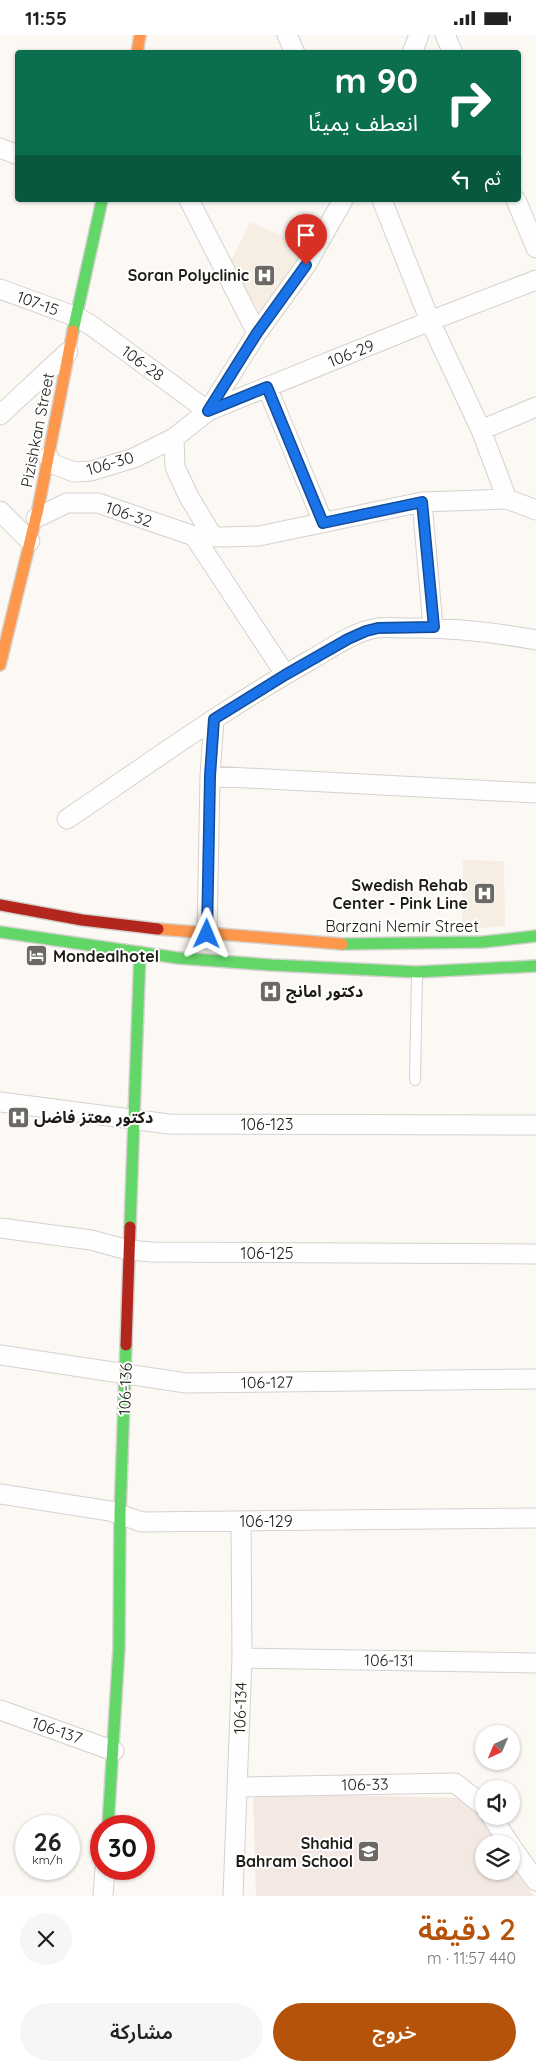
<!DOCTYPE html>
<html lang="ar">
<meta charset="utf-8">
<style>
body{margin:0;font-family:Quicksand,"Noto Sans Arabic",sans-serif;background:#f6f6f6;color:#222;direction:rtl;height:100vh;display:flex;flex-direction:column;font-size:19px;white-space:nowrap}
*{box-sizing:border-box;margin:0}
p{font-size:16px;color:#767676}
.icon{flex:none;width:28px;height:28px;fill:none;stroke:currentColor;stroke-width:2;stroke-linecap:round;stroke-linejoin:round}
.map{position:relative;height:1861px;overflow:hidden;direction:ltr}
.sheet{display:flex;flex-direction:column;background:#fff;flex:1}
.sheet>*{flex:none}
.hud{position:absolute;left:15px;top:15px;width:506px;height:152px;border-radius:5px;box-shadow:0 1px 4px #0004;direction:rtl;background:#0b6e4f;color:#fff;overflow:hidden}
.needle{width:32px;rotate:224deg}
.tools{position:absolute;left:475px;top:1690px;display:grid;gap:10px}
.tools a{display:grid;place-items:center;width:45px;height:45px;border-radius:50%;background:#fff;box-shadow:0 1px 4px #0004;font-size:25px}
.speed{position:absolute;left:15px;top:1780px;display:flex;gap:10px;font-size:25px;font-weight:700;text-align:center}
.speed>*{display:grid;place-content:center;width:65px;height:65px;border-radius:50%;background:#fff;box-shadow:0 1px 4px #0004;line-height:1}
.speed small{font-size:12px;font-weight:400}
.speed .limit{border:8px solid #d22;background:#fff;color:#111}
.pin{position:absolute;display:grid;place-items:center;width:42px;height:42px;color:#fff;margin:-51px -21px;border-radius:50% 50% 50% 0;rotate:-45deg;box-shadow:0 0 5px #0007}
.pin .icon{rotate:45deg}
.me{position:absolute;width:55px;margin:-28px;rotate:1deg;stroke-linejoin:round;filter:drop-shadow(0 0 4px #0008)}
.turn{display:flex;align-items:center;gap:18px;height:105px;padding:0 20px;font-size:22px}
.turn .icon{width:65px;height:65px;stroke-width:2.5}
.turn b{display:block;font-size:35px;line-height:42px}
.then{display:flex;align-items:center;height:48px;padding:0 20px;background:#0003;gap:10px;font-size:19px}
.round{display:grid;place-items:center;flex:none;width:52px;height:52px;border-radius:26px;background:#f6f6f6}
.overview{display:flex;align-items:center;justify-content:space-between;height:85px;padding:0 20px}
h1{font-size:30px;font-weight:600;line-height:38px;color:#b45309}
.primary-button{display:flex;gap:10px;margin-top:auto;padding:10px 20px}
.primary-button a{flex:1;height:58px;border-radius:30px;background:#b45309;color:#fff;font-size:20px;font-weight:600;line-height:58px;text-align:center}
.primary-button a+a{background:#f6f6f6;color:#222}
.status{display:flex;justify-content:space-between;align-items:center;height:35px;padding:0 25px;background:#fff;direction:ltr}
.status svg{height:14px;fill:currentColor}
.map>svg:first-child{display:block}
.built{fill:#f7eee3}
.education{fill:#f4e9e2}
.lines{fill:none;stroke-linecap:round;stroke-linejoin:round}
.lane-casing{stroke:#d4d2ce;stroke-width:12}
.street-casing{stroke:#d4d2ce;stroke-width:21}
.fast-casing{stroke:#d4d2ce;stroke-width:14}
.slow-casing{stroke:#d4d2ce;stroke-width:14}
.jam-casing{stroke:#d4d2ce;stroke-width:14}
.lane{stroke:#fffefe;stroke-width:10}
.street{stroke:#fffefe;stroke-width:19}
.fast{stroke:#63d668;stroke-width:11}
.slow{stroke:#ff974d;stroke-width:11}
.jam{stroke:#b3261e;stroke-width:11}
.route-casing{stroke:#114b97;stroke-width:12}
.route{stroke:#1a73e8;stroke-width:9}
.labels{text-anchor:middle;stroke-width:4;stroke-linejoin:round;paint-order:stroke}
.poi-label{font-size:16px;font-weight:bold;fill:#1e1b17;stroke:#fff;text-anchor:end}
.street-label{font-size:16px;fill:#1e1b17;stroke:#fff}
</style>
<div class="status"><b>11:55</b><svg viewBox="0 0 49 12"><path d="M0 12V9h3v3zM5 12V6h3v6zM10 12V3h3v9zM15 12V0h3v12zM26 1h20v11H26zM47 4h2v5h-2z"/></svg></div>
<div class="map">
<svg width="536" height="1861" viewBox="0 0 536 1861">
<rect width="100%" height="100%" fill="#fcf9f5"/>
<path class="built" d="M 250,187 L 310,213 L 290,249 L 259,276 L 229,230 Z
M 463,825 L 504,826 L 505,891 L 462,895 Z"/>
<path class="education" d="M 253,1758 L 462,1763 L 472,1771 L 499,1809 L 484,1809 L 484,1836 L 511,1836 L 511,1826 L 534,1861 L 256,1861 Z"/>
<g class="lines">
<defs>
<path id="lane" d="M 415,1045 L 417,938"/>
<path id="street" d="M 287,0 L 295,18
M 445,0 L 453,18
M 412,18 L 419,0
M 0,113 L 18,120
M 189,165 L 257,298
M 382,165 L 430,286 L 481,395 L 507,464
M 516,165 L 536,213
M 0,254 L 77,282 L 92,291 L 208,376 L 257,298 L 306,230 L 343,165
M 267,352 L 323,487
M 0,380 L 68,317
M 481,395 L 536,372
M 174,403 L 175,432 L 189,462 L 213,502
M 48,422 L 53,429 L 74,437 L 91,436 L 134,423 L 174,403 L 208,376 L 430,286 L 536,245
M 422,467 L 433,592
M 0,476 L 30,506
M 36,483 L 67,468 L 98,468 L 194,501 L 224,502 L 259,501 L 422,467 L 507,464 L 536,475
M 194,501 L 285,639
M 210,741 L 536,758
M 67,784 C 147,730 225,673 309,626 C 330,614 353,597 377,593 C 387,592 398,593 408,593 C 451,592 493,597 536,605
M 207,899 L 210,741 L 214,684
M 0,1067 L 169,1089 L 536,1090
M 0,1193 L 91,1205 L 128,1215 L 152,1217 L 536,1219
M 0,1320 L 186,1348 L 536,1344
M 0,1459 L 110,1476 L 142,1487 L 536,1483
M 242,1623 L 536,1628
M 0,1675 L 114,1716
M 237,1752 L 455,1748 L 484,1771
M 491,1781 L 510,1809
M 511,1811 L 536,1846
M 103,1861 L 105,1834
M 233,1861 L 242,1623 L 241,1486"/>
<path id="fast" d="M 73,296 L 102,165
M 0,897 L 178,923 L 271,930 L 417,937 L 536,931
M 342,909 L 483,907 L 536,901
M 130,1192 L 140,917
M 108,1791 L 119,1613 L 120,1479 L 126,1310"/>
<path id="slow" d="M 137,18 L 140,0
M 0,630 L 38,474 L 73,296
M 158,894 L 342,909"/>
<path id="jam" d="M 0,870 L 82,885 L 158,894
M 126,1310 L 130,1192"/>
</defs>
<use href="#lane" class="lane-casing"/>
<use href="#street" class="street-casing"/>
<use href="#fast" class="fast-casing"/>
<use href="#slow" class="slow-casing"/>
<use href="#jam" class="jam-casing"/>
<use href="#lane" class="lane"/>
<use href="#street" class="street"/>
<use href="#fast" class="fast"/>
<use href="#slow" class="slow"/>
<use href="#jam" class="jam"/>
</g>
<g class="lines">
<defs>
<path id="route" d="M 207,899 L 210,741 L 214,684 L 285,640 L 348,604 L 366,596 L 378,593 L 434,592 L 422,467 L 323,488 L 267,352 L 208,376 L 257,298 L 306,230"/>
</defs>
<use href="#route" class="route-casing"/>
<use href="#route" class="route"/>
</g>
<defs>
<symbol id="hospital-square" viewBox="-11 -11 22 22"><rect x="-9" y="-9" width="18" height="18" rx="4" fill="#6c6965" stroke="#fff"/><path d="M-5-5h3v3.5h4V-5h3V5h-3V1.5h-4V5h-3Z" fill="#fff"/></symbol>
<symbol id="hotel-square" viewBox="-11 -11 22 22"><rect x="-9" y="-9" width="18" height="18" rx="4" fill="#6c6965" stroke="#fff"/><path d="M-6-4.5h1.5V1H6V5H4.5V3h-9V5H-6ZM-4 0a1.8 1.8 0 1 1 3.6 0ZM.5 0V-2.5h3Q6-2.5 6 0Z" fill="#fff"/></symbol>
<symbol id="school-square" viewBox="-11 -11 22 22"><rect x="-9" y="-9" width="18" height="18" rx="4" fill="#6c6965" stroke="#fff"/><path d="M0-5L7-2L0 1L-7-2ZM-4 1L0 2.5L4 1V4Q0 6-4 4Z" fill="#fff"/></symbol>
</defs>
<g fill-rule="evenodd">
<use href="#hospital-square" x="252" y="228" width="25" height="25"/>
<use href="#hospital-square" x="472" y="846" width="25" height="25"/>
<use href="#hotel-square" x="24" y="908" width="25" height="25"/>
<use href="#hospital-square" x="258" y="944" width="25" height="25"/>
<use href="#hospital-square" x="6" y="1070" width="25" height="25"/>
<use href="#school-square" x="356" y="1804" width="25" height="25"/>
</g>
<g class="labels">
<g class="poi-label">
<text x="249" y="246">Soran Polyclinic</text>
<text x="468" y="856">Swedish Rehab<tspan x="468" dy="18">Center - Pink Line</tspan></text>
<text x="53" y="927" text-anchor="start">Mondealhotel</text>
<text x="286" y="962" text-anchor="start">دكتور امانج</text>
<text x="34" y="1088" text-anchor="start">دكتور معتز فاضل</text>
<text x="353" y="1814">Shahid<tspan x="353" dy="18">Bahram School</tspan></text>
</g>
<g class="street-label">
<text transform="translate(38 268) rotate(20)" y="6">107-15</text>
<text transform="translate(351 318) rotate(-22)" y="6">106-29</text>
<text transform="translate(143 328) rotate(36)" y="6">106-28</text>
<text transform="translate(37 395) rotate(-79)" y="6">Pizishkan Street</text>
<text transform="translate(110 428) rotate(-16)" y="6">106-30</text>
<text transform="translate(129 479) rotate(19)" y="6">106-32</text>
<text x="402" y="897">Barzani Nemir Street</text>
<text x="267" y="1095">106-123</text>
<text x="267" y="1224">106-125</text>
<text transform="translate(267 1347) rotate(-1)" y="6">106-127</text>
<text transform="translate(125 1354) rotate(-88)" y="6">106-136</text>
<text x="266" y="1492">106-129</text>
<text transform="translate(389 1625) rotate(1)" y="6">106-131</text>
<text transform="translate(240 1673) rotate(-88)" y="6">106-134</text>
<text transform="translate(57 1695) rotate(19)" y="6">106-137</text>
<text transform="translate(365 1749) rotate(-1)" y="6">106-33</text>
</g>
</g>
</svg>
<div class="tools">
<a><svg class="needle" viewBox="-14 -14 28 28"><path d="M0-13l5 13h-10z" fill="#e53935"/><path d="M0 13l5-13h-10z" fill="#767676"/></svg></a>
<a><svg class="icon" aria-label="sound" viewBox="0 0 24 24"><path d="M4 9h4l5-4v14l-5-4H4zM17 9q2 3 0 6"/></svg></a>
<a><svg class="icon" aria-label="layers" viewBox="0 0 24 24"><path d="M12 4l9 5-9 5-9-5zM3 14l9 5 9-5"/></svg></a>
</div>
<div class="speed"><div>26<small>km/h</small></div><div class="limit">30</div></div>
<div class="pin" style="left:306px;top:230px;background:#d93025"><svg class="icon" aria-label="arrive" viewBox="0 0 24 24"><path d="M6 21V4h12l-3 4 3 4H6"/></svg></div>
<svg class="me" style="left:207px;top:899px" viewBox="-20 -20 40 40"><path d="M0-17L14 15 0 8-14 15z" fill="#1a73e8" stroke="#fff" stroke-width="4"/></svg>
<div class="hud">
<div class="turn"><svg class="icon" aria-label="right" viewBox="0 0 24 24"><path d="M7 20v-9h11M14 6l5 5-5 5"/></svg><div><b>90 m</b>انعطف يمينًا</div></div>
<div class="then">ثم<svg class="icon" aria-label="left" viewBox="0 0 24 24"><path d="M17 20v-9H6M10 6l-5 5 5 5"/></svg></div>
</div>
</div>
<section class="sheet">
<div class="overview"><div><h1>2 دقيقة</h1><p>440 m · 11:57</p></div><a class="round"><svg class="icon" aria-label="close" viewBox="0 0 24 24"><path d="M6 6l12 12M18 6L6 18"/></svg></a></div>
<div class="primary-button"><a>خروج</a><a>مشاركة</a></div>
</section>
